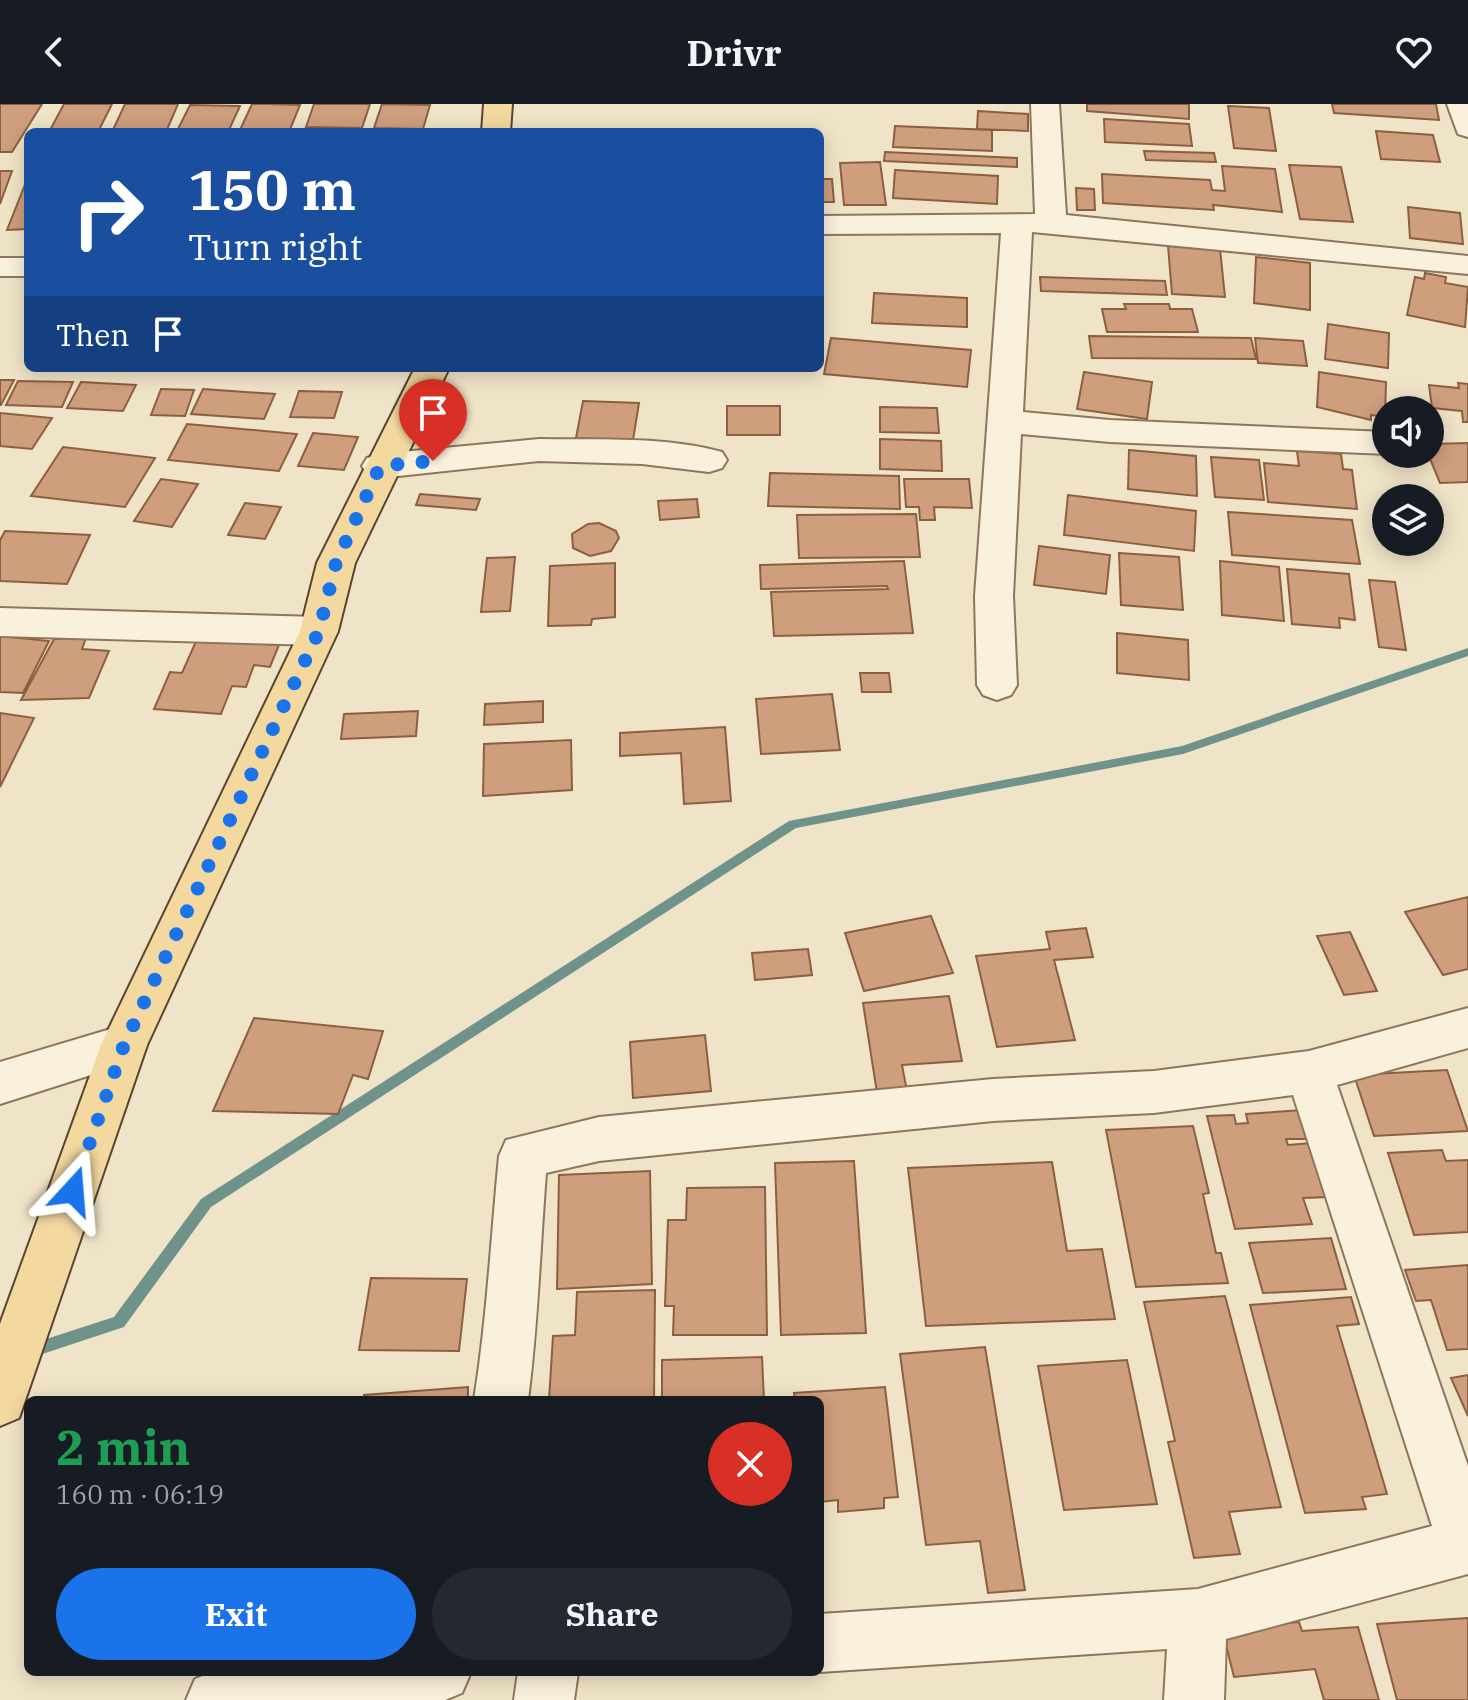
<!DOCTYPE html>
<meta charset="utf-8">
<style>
body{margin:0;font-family:"IBM Plex Serif",serif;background:#242831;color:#f1f3f6;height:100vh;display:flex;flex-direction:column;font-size:30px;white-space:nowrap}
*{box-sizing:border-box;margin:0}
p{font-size:26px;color:#9ea1a6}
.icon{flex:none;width:44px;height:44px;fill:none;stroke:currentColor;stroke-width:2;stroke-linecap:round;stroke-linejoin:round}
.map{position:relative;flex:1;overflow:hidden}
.side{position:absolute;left:24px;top:1292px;width:800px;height:280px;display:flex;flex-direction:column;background:#171b24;border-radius:12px;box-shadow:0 4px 20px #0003}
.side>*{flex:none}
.hud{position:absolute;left:24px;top:24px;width:800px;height:244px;border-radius:12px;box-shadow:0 4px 20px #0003;background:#1a4fa0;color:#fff;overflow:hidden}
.buttons{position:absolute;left:1372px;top:292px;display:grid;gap:16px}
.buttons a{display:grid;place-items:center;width:72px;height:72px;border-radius:50%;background:#171b24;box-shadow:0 4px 20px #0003;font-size:40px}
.pin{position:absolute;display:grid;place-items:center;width:68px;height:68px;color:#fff;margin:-82px -34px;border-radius:50% 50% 50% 0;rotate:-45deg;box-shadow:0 0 8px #0007}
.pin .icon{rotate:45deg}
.me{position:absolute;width:88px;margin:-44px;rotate:19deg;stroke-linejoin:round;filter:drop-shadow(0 0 6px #0008)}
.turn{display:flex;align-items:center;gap:28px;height:168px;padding:0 32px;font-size:36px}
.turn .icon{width:104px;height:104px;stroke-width:2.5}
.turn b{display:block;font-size:56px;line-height:68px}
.then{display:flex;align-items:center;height:76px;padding:0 32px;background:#0003;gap:16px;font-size:30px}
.round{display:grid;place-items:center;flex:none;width:84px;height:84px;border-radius:42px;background:#242831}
.headline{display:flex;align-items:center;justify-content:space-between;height:136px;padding:0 32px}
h1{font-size:48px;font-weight:800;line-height:60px;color:#1e9e55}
.primary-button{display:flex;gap:16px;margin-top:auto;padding:16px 32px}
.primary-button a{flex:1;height:92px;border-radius:48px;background:#1a73e8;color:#fff;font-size:32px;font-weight:800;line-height:92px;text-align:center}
.primary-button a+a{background:#242831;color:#f1f3f6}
header{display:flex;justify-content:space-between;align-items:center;height:104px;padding:0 32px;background:#171b24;font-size:36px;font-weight:800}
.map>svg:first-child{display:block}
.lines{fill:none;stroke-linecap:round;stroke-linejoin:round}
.stream{fill:#6f938a;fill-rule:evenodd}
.building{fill:#cf9f7d;stroke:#8d5f41;stroke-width:2}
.minor-casing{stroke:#8d765c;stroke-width:4}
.major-casing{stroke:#5b4430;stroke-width:4}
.minor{fill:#faf1dc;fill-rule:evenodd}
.major{fill:#f3d9a0;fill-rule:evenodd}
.route{stroke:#1a73e8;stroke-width:14;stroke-dasharray:0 25.2}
</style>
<header><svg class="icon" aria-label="back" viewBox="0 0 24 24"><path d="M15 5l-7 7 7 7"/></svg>Drivr<svg class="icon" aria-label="heart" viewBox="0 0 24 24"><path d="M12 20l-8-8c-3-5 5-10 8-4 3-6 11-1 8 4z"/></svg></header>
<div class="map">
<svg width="1468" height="1596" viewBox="0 0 1468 1596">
<rect width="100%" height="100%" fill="#f0e4c8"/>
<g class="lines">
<path class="stream" d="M 1468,544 L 1468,552 L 1183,650 L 796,724 L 211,1103 L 124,1223 L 0,1264 L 0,1250 L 114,1213 L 201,1095 L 789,717 L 1182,642 Z"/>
</g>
<path class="building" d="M 0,0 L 42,0 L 12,48 L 0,48 Z
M 64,0 L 112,0 L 98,28 L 49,28 Z
M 125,0 L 178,0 L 166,28 L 112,28 Z
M 252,0 L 269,0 L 300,1 L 289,28 L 239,28 Z
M 314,0 L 370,0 L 362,24 L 306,23 Z
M 382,0 L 430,1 L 423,25 L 374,24 Z
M 1087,0 L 1189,0 L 1189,15 L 1087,7 Z
M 1332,0 L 1436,0 L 1439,16 L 1334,9 Z
M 190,1 L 240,2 L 229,26 L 178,25 Z
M 1228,2 L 1269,4 L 1276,47 L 1234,44 Z
M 978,7 L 1028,10 L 1028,27 L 977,25 Z
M 1104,15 L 1189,20 L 1192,42 L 1105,38 Z
M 895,22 L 992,26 L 992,47 L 893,43 Z
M 1376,27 L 1433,31 L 1440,58 L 1381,55 Z
M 1144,47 L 1214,49 L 1216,58 L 1146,56 Z
M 885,48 L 1017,54 L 1017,63 L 884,57 Z
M 880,58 L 886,101 L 844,101 L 840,59 Z
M 1289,61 L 1341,63 L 1353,118 L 1300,115 Z
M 1222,62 L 1275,65 L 1282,108 L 1213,101 L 1214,106 L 1103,99 L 1102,70 L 1210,76 L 1212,86 L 1225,87 Z
M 895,66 L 998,72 L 997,100 L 893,94 Z
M 0,67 L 12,67 L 0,100 Z
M 28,73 L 28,125 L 7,126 Z
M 820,75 L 832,75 L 834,98 L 820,98 Z
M 1076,84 L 1094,85 L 1095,106 L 1077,106 Z
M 1408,103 L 1460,109 L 1463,140 L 1410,134 Z
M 1168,142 L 1220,145 L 1225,193 L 1172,190 Z
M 1256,153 L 1310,159 L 1310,206 L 1254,199 Z
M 1425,169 L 1446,173 L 1445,179 L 1468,183 L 1465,223 L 1407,211 L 1415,173 L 1424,175 Z
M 1040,173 L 1165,177 L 1167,191 L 1041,187 Z
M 874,189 L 967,194 L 967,223 L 872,219 Z
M 1124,200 L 1169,200 L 1170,205 L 1192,205 L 1198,228 L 1107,228 L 1102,205 L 1126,205 Z
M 1328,220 L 1389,229 L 1388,264 L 1325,255 Z
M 1089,232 L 1251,234 L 1256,255 L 1092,254 Z
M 831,234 L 971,246 L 967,283 L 824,270 Z
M 1255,234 L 1303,237 L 1307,262 L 1258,259 Z
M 1084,268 L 1152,278 L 1147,315 L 1077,305 Z
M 1319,268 L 1386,278 L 1385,313 L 1371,311 L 1371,316 L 1317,303 Z
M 0,276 L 14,276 L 1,301 L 0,301 Z
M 18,277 L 73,278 L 62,303 L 6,301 Z
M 81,278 L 136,281 L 123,307 L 67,304 Z
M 1458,279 L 1468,280 L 1468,318 L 1463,318 L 1462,307 L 1432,304 L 1429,281 L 1459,284 Z
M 161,285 L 194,286 L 185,312 L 151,311 Z
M 203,285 L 275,290 L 264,315 L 191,310 Z
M 299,287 L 342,288 L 334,314 L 290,313 Z
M 583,297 L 639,299 L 633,336 L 576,334 Z
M 727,302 L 780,302 L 780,331 L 727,331 Z
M 880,303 L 937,304 L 939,329 L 880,328 Z
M 0,309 L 52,314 L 32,345 L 0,342 Z
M 187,320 L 297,330 L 279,367 L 168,356 Z
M 313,329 L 358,333 L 344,366 L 298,362 Z
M 880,335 L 941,337 L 942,367 L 880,365 Z
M 1468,339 L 1468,378 L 1440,379 L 1428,350 L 1430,340 Z
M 63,343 L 155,354 L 125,403 L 31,392 Z
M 1129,346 L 1196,352 L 1197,392 L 1128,385 Z
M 1297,347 L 1341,350 L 1343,365 L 1352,366 L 1357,405 L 1268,398 L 1264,359 L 1299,362 Z
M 1211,353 L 1259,356 L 1264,396 L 1215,393 Z
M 770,369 L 899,372 L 900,405 L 768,402 Z
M 161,375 L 198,380 L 172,423 L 134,417 Z
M 904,375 L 969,375 L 972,404 L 934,403 L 935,416 L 920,416 L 919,403 L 906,403 Z
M 420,390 L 480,395 L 476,406 L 416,401 Z
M 1068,391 L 1196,407 L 1194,447 L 1064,431 Z
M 697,395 L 699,413 L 660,416 L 658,397 Z
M 245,399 L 281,403 L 265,435 L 228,431 Z
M 1228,408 L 1352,416 L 1360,460 L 1232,451 Z
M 916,410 L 920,453 L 799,454 L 797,411 Z
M 599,419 L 616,427 L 619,434 L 611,447 L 590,452 L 573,444 L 572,430 L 588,420 Z
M 5,427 L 90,431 L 67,480 L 0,477 L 0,436 Z
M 1039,442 L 1110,451 L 1106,490 L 1034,481 Z
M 1119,449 L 1179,453 L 1183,506 L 1121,501 Z
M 515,453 L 510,507 L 481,508 L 487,454 Z
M 904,457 L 913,529 L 774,532 L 771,488 L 888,485 L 887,482 L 761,485 L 760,461 Z
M 1220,457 L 1279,463 L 1284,517 L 1222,511 Z
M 615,459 L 615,513 L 592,515 L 591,521 L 548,522 L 550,462 Z
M 1287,465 L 1349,470 L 1355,516 L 1339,514 L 1340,524 L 1292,520 Z
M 1369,476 L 1395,478 L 1406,546 L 1379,543 Z
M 1117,529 L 1188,536 L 1189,576 L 1117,569 Z
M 0,532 L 49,537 L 23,589 L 0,588 Z
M 86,534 L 82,545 L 109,547 L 89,594 L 21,596 L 54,535 Z
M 197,535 L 279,541 L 270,563 L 254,561 L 246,583 L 232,582 L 221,610 L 154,605 L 170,568 L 182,569 Z
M 860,569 L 889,569 L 891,588 L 862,588 Z
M 832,590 L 840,646 L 761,650 L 756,595 Z
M 543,597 L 543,618 L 484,621 L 485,600 Z
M 418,607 L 416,632 L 341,635 L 344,610 Z
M 0,609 L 34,614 L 0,683 Z
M 725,623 L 731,697 L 684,700 L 681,649 L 620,652 L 620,629 Z
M 571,636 L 572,686 L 483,692 L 484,640 Z
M 1468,793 L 1468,865 L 1443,871 L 1405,808 Z
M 931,812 L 953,869 L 864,887 L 845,829 Z
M 1086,824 L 1093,853 L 1054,856 L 1075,936 L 997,943 L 976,852 L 1050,845 L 1046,828 Z
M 1350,828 L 1377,887 L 1344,891 L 1317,832 Z
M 808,845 L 812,871 L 755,876 L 752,849 Z
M 949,892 L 962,957 L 902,961 L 907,987 L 877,989 L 863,899 Z
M 254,914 L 383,927 L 368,975 L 353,971 L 338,1010 L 213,1007 Z
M 705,931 L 711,987 L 633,994 L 630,938 Z
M 1447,966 L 1468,1027 L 1374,1032 L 1354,971 Z
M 1302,1006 L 1310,1035 L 1286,1035 L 1288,1041 L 1311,1039 L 1328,1093 L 1303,1094 L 1312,1120 L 1235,1125 L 1207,1012 L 1234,1011 L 1236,1020 L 1248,1019 L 1246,1010 Z
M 1193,1022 L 1209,1089 L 1203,1090 L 1216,1149 L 1221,1149 L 1228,1179 L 1136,1183 L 1106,1026 Z
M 1442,1046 L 1446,1057 L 1468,1056 L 1468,1128 L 1414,1131 L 1388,1049 Z
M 854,1057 L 866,1229 L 781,1231 L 775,1059 Z
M 1052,1058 L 1067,1147 L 1102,1145 L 1115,1215 L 926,1222 L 908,1064 Z
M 650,1067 L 652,1180 L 557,1185 L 559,1071 Z
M 765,1083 L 767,1231 L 673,1231 L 674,1202 L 665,1202 L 668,1116 L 686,1116 L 687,1084 Z
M 1331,1134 L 1346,1185 L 1263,1189 L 1249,1139 Z
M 1468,1161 L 1468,1245 L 1447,1246 L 1431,1196 L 1416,1197 L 1405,1166 Z
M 371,1174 L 467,1175 L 459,1247 L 359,1246 Z
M 655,1186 L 654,1296 L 549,1296 L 553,1232 L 575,1231 L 577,1188 Z
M 1225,1192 L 1281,1403 L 1229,1408 L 1240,1450 L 1194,1454 L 1168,1338 L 1175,1337 L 1144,1198 Z
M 1351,1193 L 1359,1220 L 1337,1222 L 1387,1390 L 1362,1393 L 1366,1405 L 1305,1409 L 1250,1201 Z
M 985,1243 L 1025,1486 L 988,1489 L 980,1437 L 926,1441 L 900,1250 Z
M 762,1253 L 764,1296 L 662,1296 L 662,1256 Z
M 1127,1256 L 1157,1400 L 1064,1406 L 1038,1262 Z
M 1468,1271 L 1468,1312 L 1451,1274 Z
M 468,1283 L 468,1296 L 364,1296 L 364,1291 Z
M 885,1283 L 898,1393 L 884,1394 L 884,1404 L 838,1408 L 838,1396 L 820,1398 L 820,1296 L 795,1296 L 794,1289 Z
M 1468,1514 L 1468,1596 L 1397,1596 L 1377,1520 Z
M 1299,1518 L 1302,1527 L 1358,1523 L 1379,1596 L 1324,1596 L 1315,1565 L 1234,1573 L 1222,1525 Z"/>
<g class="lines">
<defs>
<path id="minor" d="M 1031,0 L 1059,0 L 1066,111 L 1468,152 L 1468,170 L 1032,128 L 1023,308 L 1110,316 L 1386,328 L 1387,350 L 1110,338 L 1021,330 L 1013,492 L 1017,581 L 1011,591 L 997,596 L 983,591 L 977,581 L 975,492 L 1001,129 L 820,130 L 820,112 L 1035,110 Z
M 1447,0 L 1468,0 L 1468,33 L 1458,30 Z
M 0,154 L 28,154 L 28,172 L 0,172 Z
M 539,335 C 599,336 664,332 722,348 L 727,356 L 722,364 L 709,368 L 642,360 L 539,357 L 380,374 L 367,370 L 362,362 L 367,354 L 380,350 Z
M 0,504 L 319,513 L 333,517 L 338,527 L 333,537 L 319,541 L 0,532 Z
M 1468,904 L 1468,944 L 1337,981 L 1468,1362 L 1468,1470 L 1226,1535 L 1224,1596 L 1164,1596 L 1167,1545 L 820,1568 L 820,1510 L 1198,1485 L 1432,1422 L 1293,991 L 1154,1009 L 993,1017 L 599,1057 L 546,1069 C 540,1145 538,1220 528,1296 L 474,1296 C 487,1215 491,1134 499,1052 L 506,1036 L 599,1013 L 993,975 L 1154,967 L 1309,947 Z
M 124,921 L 141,927 L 147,941 L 141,955 L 0,1000 L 0,958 Z
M 212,1568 L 471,1568 L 462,1589 L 445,1596 L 186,1596 L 195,1575 Z
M 518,1568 L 578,1568 L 574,1596 L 514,1596 Z"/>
<path id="major" d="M 484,0 L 512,0 L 510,28 L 482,28 Z
M 415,264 L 449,264 L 355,459 L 338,527 L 147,941 L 19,1314 L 0,1322 L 0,1220 L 101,941 L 300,527 L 317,459 Z"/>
</defs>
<use href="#minor" class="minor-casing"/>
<use href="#major" class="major-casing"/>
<use href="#minor" class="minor"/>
<use href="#major" class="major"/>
</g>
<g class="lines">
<path class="route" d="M 73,1087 L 124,941 L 319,527 L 336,459 L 380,362 L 433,357"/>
</g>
</svg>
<div class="buttons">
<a><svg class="icon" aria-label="sound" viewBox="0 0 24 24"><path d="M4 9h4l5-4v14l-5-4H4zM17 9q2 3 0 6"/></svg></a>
<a><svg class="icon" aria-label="layers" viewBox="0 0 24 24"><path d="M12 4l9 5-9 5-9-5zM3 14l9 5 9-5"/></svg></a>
</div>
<div class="pin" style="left:433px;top:357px;background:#d93025"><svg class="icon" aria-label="arrive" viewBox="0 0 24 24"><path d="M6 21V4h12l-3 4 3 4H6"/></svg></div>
<svg class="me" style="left:73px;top:1087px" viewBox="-20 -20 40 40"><path d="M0-17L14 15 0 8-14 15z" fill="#1a73e8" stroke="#fff" stroke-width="4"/></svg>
<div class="hud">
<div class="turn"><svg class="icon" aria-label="right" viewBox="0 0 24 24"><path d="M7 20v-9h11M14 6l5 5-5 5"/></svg><div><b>150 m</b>Turn right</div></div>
<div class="then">Then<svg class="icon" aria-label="arrive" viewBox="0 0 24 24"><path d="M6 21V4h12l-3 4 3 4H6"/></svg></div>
</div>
<section class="side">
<div class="headline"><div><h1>2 min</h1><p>160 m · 06:19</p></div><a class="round" style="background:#d93025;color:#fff"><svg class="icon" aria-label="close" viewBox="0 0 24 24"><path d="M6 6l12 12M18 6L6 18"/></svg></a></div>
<div class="primary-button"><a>Exit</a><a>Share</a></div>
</section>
</div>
